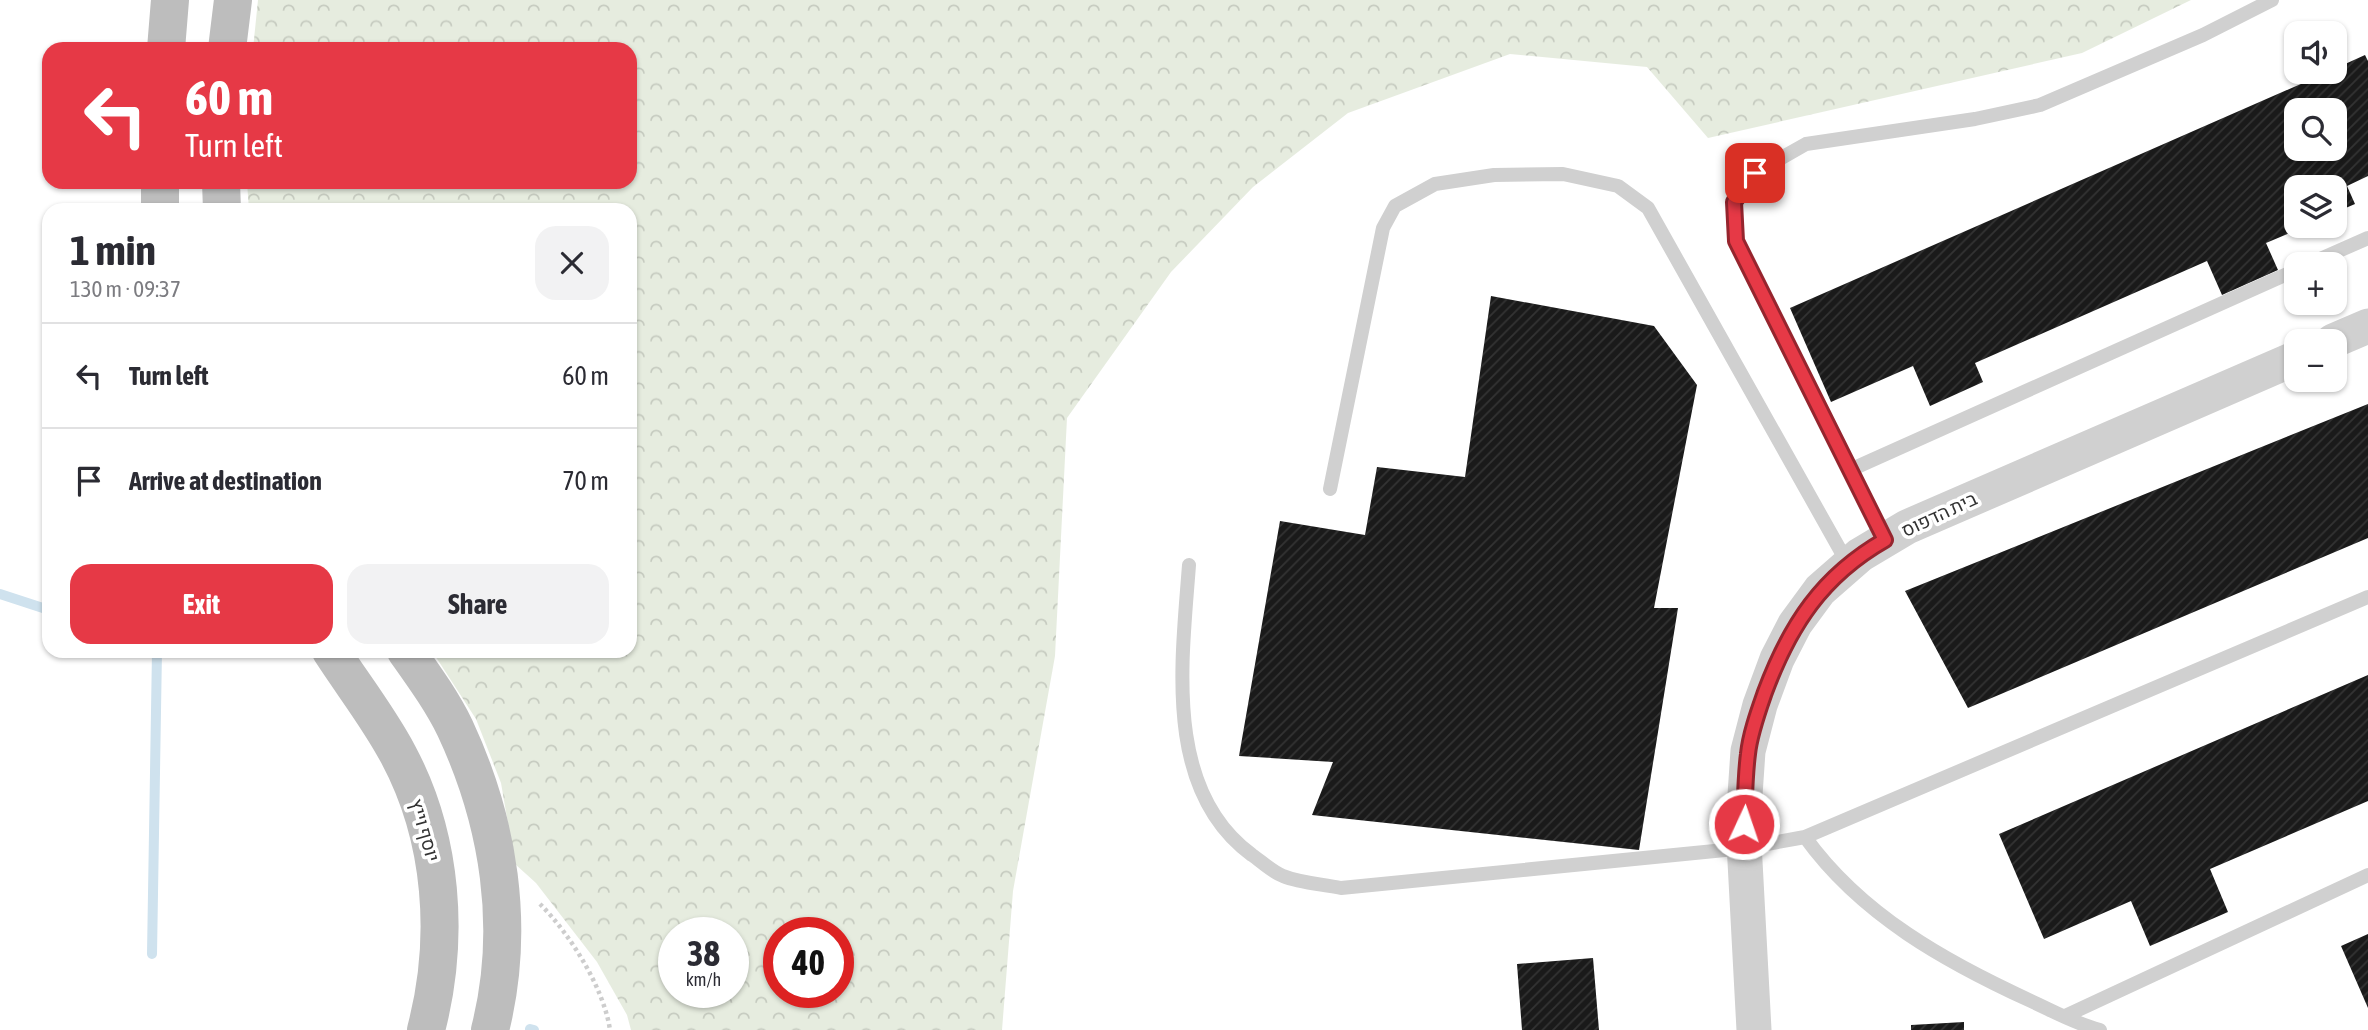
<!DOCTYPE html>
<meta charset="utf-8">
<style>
body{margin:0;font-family:"Asap Condensed",Heebo,sans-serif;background:#f2f2f3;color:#2b2b33;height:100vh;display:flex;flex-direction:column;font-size:26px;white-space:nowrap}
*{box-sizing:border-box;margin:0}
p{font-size:23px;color:#7c7c81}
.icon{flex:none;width:38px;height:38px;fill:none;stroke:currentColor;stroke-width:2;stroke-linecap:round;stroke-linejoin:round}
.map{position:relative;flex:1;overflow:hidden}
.drawer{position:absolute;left:42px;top:203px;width:595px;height:455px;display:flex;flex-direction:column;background:#fff;border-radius:21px;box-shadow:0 2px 5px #0004}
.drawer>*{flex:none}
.top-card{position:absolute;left:42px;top:42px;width:595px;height:147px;border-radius:21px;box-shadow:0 2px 5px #0004;background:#e63946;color:#fff;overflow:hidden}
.buttons{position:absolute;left:2284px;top:21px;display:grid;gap:14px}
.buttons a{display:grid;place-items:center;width:63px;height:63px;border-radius:14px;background:#fff;box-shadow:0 2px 5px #0004;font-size:35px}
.speed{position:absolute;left:658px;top:917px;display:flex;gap:14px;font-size:35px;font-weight:700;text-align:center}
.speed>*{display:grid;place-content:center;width:91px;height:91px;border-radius:50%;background:#fff;box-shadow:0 2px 5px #0004;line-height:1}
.speed small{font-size:18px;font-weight:400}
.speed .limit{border:10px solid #d22;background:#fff;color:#111}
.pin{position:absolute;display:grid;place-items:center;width:60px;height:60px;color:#fff;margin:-30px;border-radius:14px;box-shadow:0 4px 10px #0006}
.me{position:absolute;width:77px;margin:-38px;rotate:3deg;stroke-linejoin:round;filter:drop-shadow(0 0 5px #0008)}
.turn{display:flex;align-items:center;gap:24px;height:147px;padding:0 28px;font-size:32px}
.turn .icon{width:91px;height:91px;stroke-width:2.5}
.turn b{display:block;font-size:49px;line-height:60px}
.round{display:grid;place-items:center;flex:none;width:74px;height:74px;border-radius:21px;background:#f2f2f3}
.overview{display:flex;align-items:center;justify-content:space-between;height:119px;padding:0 28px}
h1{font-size:42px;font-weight:700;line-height:52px}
.primary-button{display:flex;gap:14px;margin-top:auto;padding:14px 28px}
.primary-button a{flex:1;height:80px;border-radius:21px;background:#e63946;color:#fff;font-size:28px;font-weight:700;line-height:80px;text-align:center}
.primary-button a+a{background:#f2f2f3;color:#2b2b33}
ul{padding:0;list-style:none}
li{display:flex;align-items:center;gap:21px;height:105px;padding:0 28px;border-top:2px solid #e1e1e2}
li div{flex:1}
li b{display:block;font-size:26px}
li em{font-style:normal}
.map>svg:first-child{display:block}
.forest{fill:url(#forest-crowns);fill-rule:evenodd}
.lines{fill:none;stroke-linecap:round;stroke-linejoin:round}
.stream{stroke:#cfe2ee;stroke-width:10}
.building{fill:url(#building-hatch);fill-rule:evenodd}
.path{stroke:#cdcdcd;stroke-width:4.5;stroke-dasharray:3.5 3.5;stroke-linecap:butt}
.service{stroke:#d0d0d0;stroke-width:14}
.tertiary{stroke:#d0d0d0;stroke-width:35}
.secondary{stroke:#bdbdbd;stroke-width:38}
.route-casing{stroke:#96252e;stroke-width:18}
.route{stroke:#e63946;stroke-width:12}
.labels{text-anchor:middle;stroke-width:7;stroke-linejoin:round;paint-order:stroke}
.street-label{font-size:19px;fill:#333;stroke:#fff}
</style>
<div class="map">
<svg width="2368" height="1030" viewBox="0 0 2368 1030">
<defs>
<pattern id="forest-crowns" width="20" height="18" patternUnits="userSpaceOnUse" patternTransform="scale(1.75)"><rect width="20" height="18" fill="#e6ecdf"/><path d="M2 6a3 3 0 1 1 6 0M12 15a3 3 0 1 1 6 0" fill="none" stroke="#c6cbc0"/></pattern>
<pattern id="building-hatch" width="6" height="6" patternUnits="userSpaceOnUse" patternTransform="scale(1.75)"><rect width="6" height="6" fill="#1a1a1a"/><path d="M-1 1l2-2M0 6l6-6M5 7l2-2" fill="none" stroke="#333"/></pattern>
</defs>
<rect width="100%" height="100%" fill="#fff"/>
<path class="forest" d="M 258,0 L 2191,0 L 2082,53 L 1708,138 L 1647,67 L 1510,54 L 1348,113 L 1253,187 L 1171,272 L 1067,418 L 1055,656 L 1013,891 L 1002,1030 L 631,1030 L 627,1015 L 597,962 L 536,883 L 515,864 L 501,783 L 476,719 L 432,651 L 630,651 L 630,210 L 249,210 L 247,182 L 630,182 L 630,49 L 253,49 ZM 674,933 L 733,933 L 733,992 L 674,992 ZM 779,933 L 838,933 L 838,992 L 779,992 Z"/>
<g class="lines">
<path class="stream" d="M 0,594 L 49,610
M 152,954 L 157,651
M 530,1029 L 534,1030"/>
</g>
<path class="building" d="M 2365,55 L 2368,61 L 2368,176 L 2347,186 L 2355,204 L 2334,213 L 2334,187 L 2296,187 L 2296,226 L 2306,226 L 2266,243 L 2278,270 L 2222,295 L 2207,261 L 1975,363 L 1983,382 L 1930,406 L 1913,366 L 1831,402 L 1790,308 L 2328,72 L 2334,72 L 2334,69 ZM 2296,110 L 2334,110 L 2334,149 L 2296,149 Z
M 1491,296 L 1654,326 L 1697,385 L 1654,608 L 1678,608 L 1639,850 L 1312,815 L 1333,762 L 1239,756 L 1280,521 L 1365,535 L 1377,467 L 1465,477 Z
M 2368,404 L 2368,538 L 1968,708 L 1905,591 Z
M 2368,675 L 2368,801 L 2210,869 L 2228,912 L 2150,946 L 2131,901 L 2044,939 L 1999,834 Z
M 2368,934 L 2368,1008 L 2341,946 Z
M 1593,958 L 1599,1030 L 1522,1030 L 1517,964 Z
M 1964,1022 L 1964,1030 L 1911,1030 L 1911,1025 Z"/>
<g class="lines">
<path class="path" d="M 540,904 C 570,934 604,988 610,1030"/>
<path class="service" d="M 2309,264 L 2368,238
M 1850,470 L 2296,270
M 1330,489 L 1383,228 L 1395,206 L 1435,184 L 1494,175 L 1563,174 L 1618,186 L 1648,208 L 1848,564
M 1885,540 L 1736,241 L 1734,202 L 1755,173 L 1806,144 L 1975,119 L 2040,105 L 2203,35 L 2272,0
M 1189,565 C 1182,661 1163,790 1252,855 C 1261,861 1272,872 1283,876 C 1300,883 1322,884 1341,888 L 1745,848 L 1805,837 L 2368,597
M 1805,837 C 1861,915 1946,962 2031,1001 C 2053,1011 2076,1024 2100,1030
M 2065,1016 L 2368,875"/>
<path class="tertiary" d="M 2333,341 L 2368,326
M 1754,1030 L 1743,824 L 1748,751 L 1760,705 L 1777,659 L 1795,624 L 1820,590 L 1860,555 L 1907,527 L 2296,358"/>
<path class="secondary" d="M 166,49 L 170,0
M 227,49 L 233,0
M 160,182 L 160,210
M 221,182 L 222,210
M 331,651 C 353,685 379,718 398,754 C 443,838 450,939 426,1030
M 406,651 C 423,675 442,701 455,728 C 499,822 516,928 490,1030"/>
</g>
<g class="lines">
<defs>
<path id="route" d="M 1744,824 C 1745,801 1745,777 1748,754 C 1750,734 1758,712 1765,692 C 1790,625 1822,576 1885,540 L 1736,241 L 1734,202 L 1755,173"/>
</defs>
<use href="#route" class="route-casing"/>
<use href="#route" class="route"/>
</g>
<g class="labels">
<g class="street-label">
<text transform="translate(1939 514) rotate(-25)" y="7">בית הדפוס</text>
<text transform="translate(425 830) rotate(74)" y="7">יוסף וייץ</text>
</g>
</g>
</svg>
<div class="buttons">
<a><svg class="icon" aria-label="sound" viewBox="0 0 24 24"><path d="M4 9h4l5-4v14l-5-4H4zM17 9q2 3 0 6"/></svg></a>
<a><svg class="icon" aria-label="search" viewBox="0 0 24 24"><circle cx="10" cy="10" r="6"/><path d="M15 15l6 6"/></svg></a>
<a><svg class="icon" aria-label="layers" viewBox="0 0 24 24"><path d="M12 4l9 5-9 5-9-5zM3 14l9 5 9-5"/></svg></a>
<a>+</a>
<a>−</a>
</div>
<div class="speed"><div>38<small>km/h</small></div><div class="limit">40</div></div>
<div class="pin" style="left:1755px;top:173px;background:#d93025"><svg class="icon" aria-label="arrive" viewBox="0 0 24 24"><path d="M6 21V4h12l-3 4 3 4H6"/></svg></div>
<svg class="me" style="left:1744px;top:824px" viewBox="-20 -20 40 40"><circle r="17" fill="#e63946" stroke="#fff" stroke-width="3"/><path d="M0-11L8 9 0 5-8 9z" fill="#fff"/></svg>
<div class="top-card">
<div class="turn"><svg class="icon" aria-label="left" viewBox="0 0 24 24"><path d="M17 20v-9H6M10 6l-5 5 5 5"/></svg><div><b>60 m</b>Turn left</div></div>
</div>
<section class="drawer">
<div class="overview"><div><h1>1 min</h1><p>130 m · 09:37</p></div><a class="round"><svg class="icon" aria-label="close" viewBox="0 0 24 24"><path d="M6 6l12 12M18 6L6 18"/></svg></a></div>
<ul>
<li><svg class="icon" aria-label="left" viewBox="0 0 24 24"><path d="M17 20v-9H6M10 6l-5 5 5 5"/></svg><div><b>Turn left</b></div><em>60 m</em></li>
<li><svg class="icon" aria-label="arrive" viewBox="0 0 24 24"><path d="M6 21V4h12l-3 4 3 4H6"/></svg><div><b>Arrive at destination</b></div><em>70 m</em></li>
</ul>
<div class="primary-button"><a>Exit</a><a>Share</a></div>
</section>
</div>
